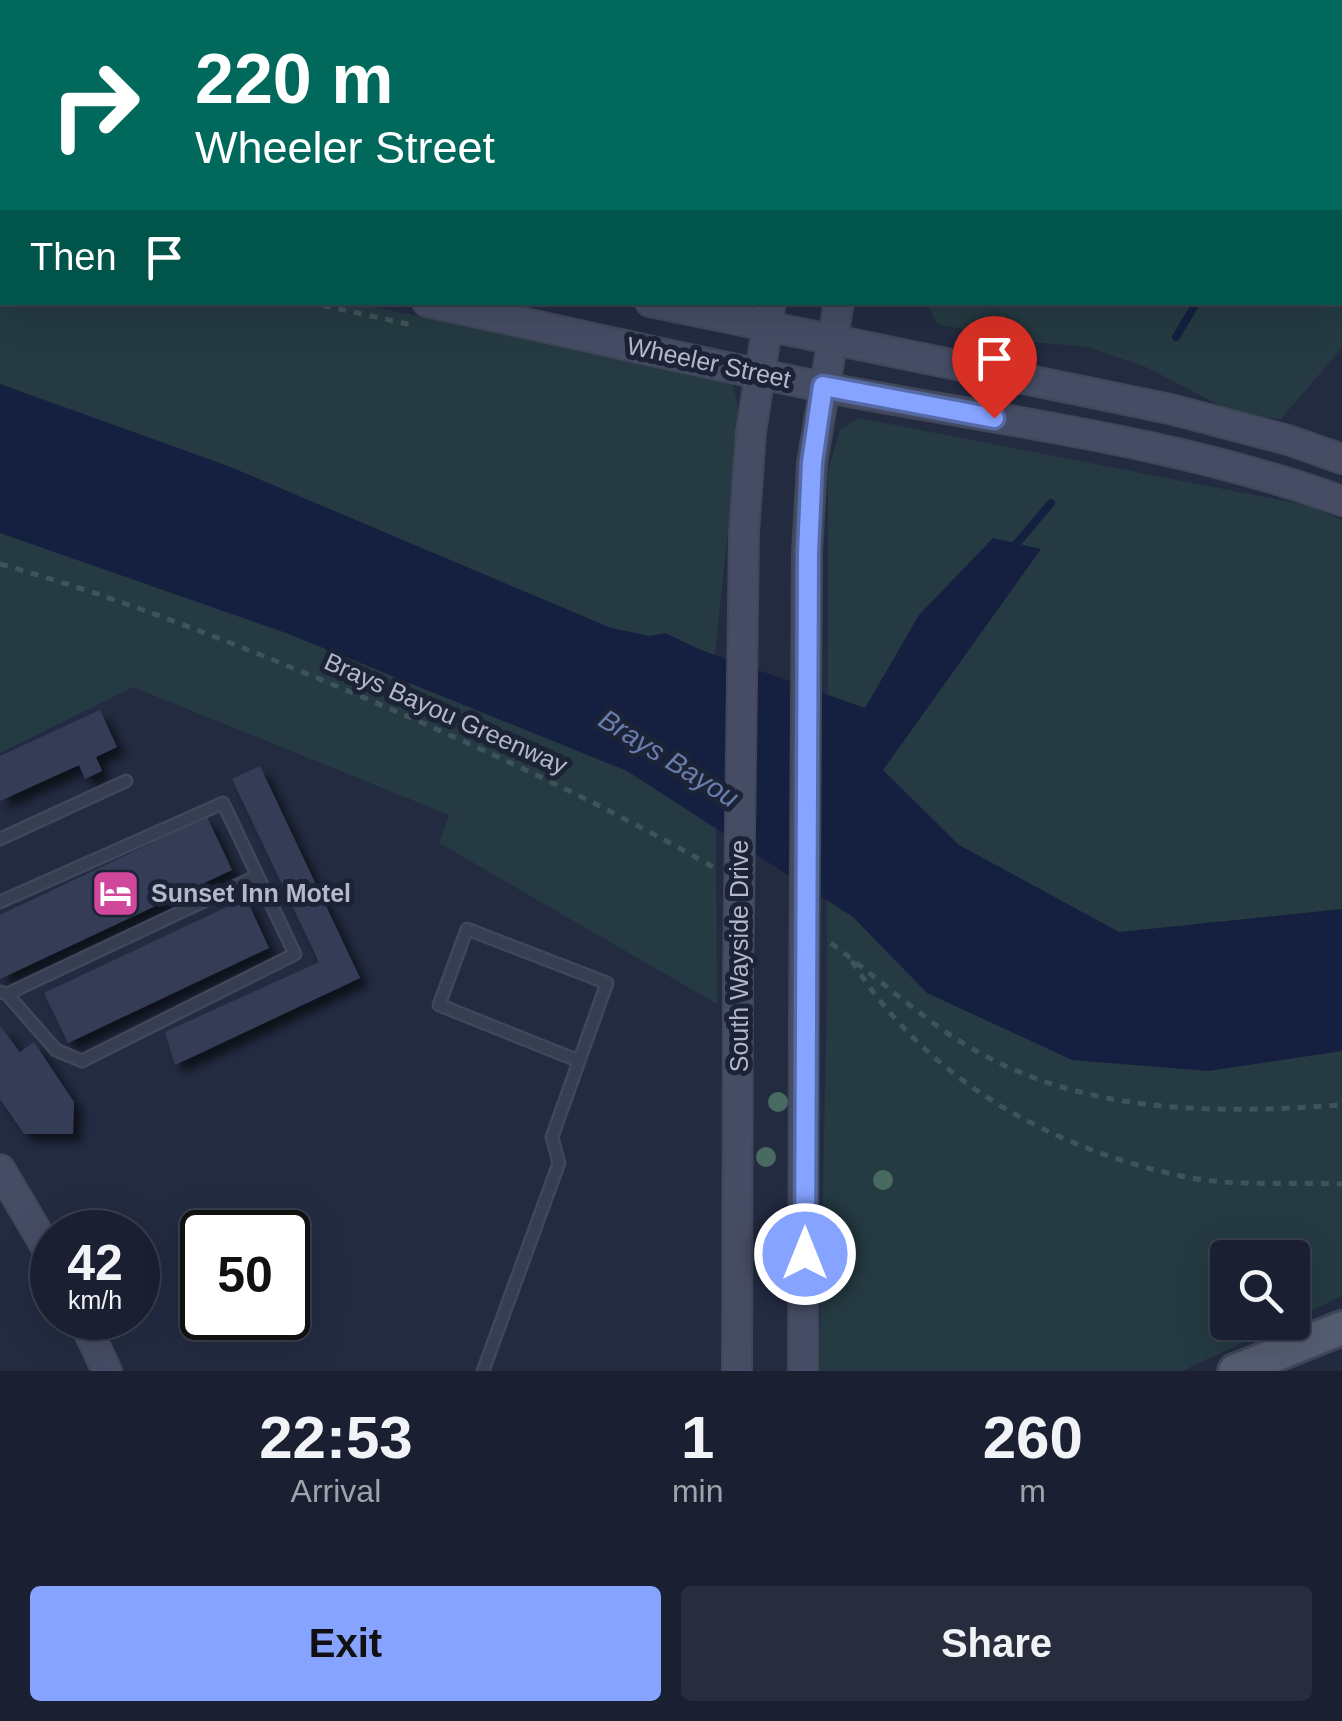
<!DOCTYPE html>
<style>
body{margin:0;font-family:Arial,sans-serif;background:#272d3d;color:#f1f3f6;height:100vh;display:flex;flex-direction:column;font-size:38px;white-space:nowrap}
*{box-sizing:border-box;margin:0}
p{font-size:32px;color:#9fa3ab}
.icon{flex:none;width:55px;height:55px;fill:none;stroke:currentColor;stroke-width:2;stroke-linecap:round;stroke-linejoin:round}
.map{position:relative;height:1371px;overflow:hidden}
.sheet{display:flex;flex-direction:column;background:#1a2031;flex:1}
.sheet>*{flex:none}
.guide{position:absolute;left:0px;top:0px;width:1342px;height:305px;box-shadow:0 10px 40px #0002,0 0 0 2px #383e4d;background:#00695c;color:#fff;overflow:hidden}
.controls{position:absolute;left:1210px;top:1240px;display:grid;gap:20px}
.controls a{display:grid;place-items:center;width:100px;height:100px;border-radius:10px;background:#1a2031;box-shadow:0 10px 40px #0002,0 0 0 2px #383e4d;font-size:50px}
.speed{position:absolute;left:30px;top:1210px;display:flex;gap:20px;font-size:50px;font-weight:700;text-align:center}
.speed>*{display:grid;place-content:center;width:130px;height:130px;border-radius:50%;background:#1a2031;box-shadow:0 10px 40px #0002,0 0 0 2px #383e4d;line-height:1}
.speed small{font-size:25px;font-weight:400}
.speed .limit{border:5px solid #111;border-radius:15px;background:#fff;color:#111}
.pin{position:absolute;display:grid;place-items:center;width:85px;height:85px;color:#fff;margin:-102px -42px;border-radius:50% 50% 50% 0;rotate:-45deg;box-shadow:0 0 10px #0007}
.pin .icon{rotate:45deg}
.me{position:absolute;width:110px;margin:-55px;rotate:0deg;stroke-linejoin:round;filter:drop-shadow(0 0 8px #0008)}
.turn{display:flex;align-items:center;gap:35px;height:210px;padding:0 30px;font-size:45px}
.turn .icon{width:130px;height:130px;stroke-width:2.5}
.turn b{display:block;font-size:70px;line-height:85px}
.then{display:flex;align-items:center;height:95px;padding:0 30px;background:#0003;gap:20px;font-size:38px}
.eta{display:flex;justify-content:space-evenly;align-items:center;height:170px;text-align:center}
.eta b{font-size:60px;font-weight:800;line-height:70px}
.action{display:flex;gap:20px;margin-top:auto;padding:20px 30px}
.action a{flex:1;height:115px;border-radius:10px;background:#85a3ff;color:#111;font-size:40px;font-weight:800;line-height:115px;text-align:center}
.action a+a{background:#272d3d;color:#f1f3f6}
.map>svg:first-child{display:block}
.green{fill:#253a42}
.water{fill:#152040}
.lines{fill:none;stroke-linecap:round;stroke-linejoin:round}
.stream{stroke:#152040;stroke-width:8}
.building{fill:#343e57;filter:url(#shadow)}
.lane-casing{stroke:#40475a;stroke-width:15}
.secondary-casing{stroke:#40475a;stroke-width:32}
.primary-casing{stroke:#40475a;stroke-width:38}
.path{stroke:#3e545a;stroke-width:5;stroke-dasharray:8 8;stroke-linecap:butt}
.lane{stroke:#373e51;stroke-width:10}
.secondary{stroke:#454c64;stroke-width:28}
.primary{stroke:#555d71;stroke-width:32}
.secondary-bridge-casing{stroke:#40475a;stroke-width:32;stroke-linecap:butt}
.secondary-bridge{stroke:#454c64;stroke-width:28}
.tree{fill:#496a61}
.route-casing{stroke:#566aa6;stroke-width:25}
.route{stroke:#85a3ff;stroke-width:18}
.labels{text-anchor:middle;stroke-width:10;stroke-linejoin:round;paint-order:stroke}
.street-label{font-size:25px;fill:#b3b9cb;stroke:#1c2336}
.poi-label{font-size:25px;font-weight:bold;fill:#b3b9cb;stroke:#1c2336;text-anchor:start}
.water-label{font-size:28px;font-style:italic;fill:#697dad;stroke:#1c2336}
</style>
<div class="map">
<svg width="1342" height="1371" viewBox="0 0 1342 1371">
<defs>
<filter id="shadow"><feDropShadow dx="8" dy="8" stdDeviation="5" flood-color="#0009"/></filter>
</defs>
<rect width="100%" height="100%" fill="#232b41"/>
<path class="green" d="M 0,0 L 811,0 L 2,2 L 2,126 Z
M 994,0 L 1342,0 L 1342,348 L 1281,419 L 1236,414 L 1148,368 L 1087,347 L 1022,341 L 937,324 L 927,303 L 1340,302 L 1340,2 Z
M 0,232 L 2,302 L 354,303 L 719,377 L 733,384 L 740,417 L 715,654 L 717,1004 L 439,843 L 449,815 L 133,687 L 0,753 Z
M 859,418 L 1311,506 L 1342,520 L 1342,1296 L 1293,1319 L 1292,1258 L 1228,1258 L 1228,1322 L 1285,1323 L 1182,1371 L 819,1371 L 827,998 L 828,470 L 840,430 Z"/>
<path class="water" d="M 0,384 L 228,466 L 611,628 L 650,636 L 665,633 L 701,650 L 865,708 L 919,615 L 993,538 L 1041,549 L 883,770 L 959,845 L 1119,932 L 1342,909 L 1342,1051 L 1208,1071 L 1072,1060 L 927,993 L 853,917 L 627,771 L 286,633 L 0,533 Z"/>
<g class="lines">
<path class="stream" d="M 1340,72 L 1342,69
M 1176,337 L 1197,302
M 1012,549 L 1051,503"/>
</g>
<path class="building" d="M 100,710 L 117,747 L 96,757 L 102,771 L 85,779 L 79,765 L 0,801 L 0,756 Z
M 260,766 L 360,978 L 175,1065 L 165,1032 L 319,962 L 232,779 Z
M 207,817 L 232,870 L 0,979 L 0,915 Z
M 246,898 L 269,948 L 68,1043 L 44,993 Z
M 0,1026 L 20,1052 L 34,1042 L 74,1102 L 73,1134 L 24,1134 L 0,1099 Z"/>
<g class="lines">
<defs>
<path id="lane" d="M 302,2 L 303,0
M 378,2 L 379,0
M 0,839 L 126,781
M 0,902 L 223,803 L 295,954 L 82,1061 L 56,1050 L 7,994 L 0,992
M 7,994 L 257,876
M 483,1371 L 559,1163 L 552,1137 L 607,983 L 467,929 L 439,1005 L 579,1061"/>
<path id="secondary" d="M 852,2 L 853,0
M 933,2 L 935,0
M 0,169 L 2,170
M 0,215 L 2,216
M 427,302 C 566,331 705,364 844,391 C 1011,422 1182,443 1342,501
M 650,302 L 1170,409 L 1288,440 L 1342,459
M 744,533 L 751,432 L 771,302
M 807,553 L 812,463 L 839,302
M 0,1169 L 52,1257
M 82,1318 L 107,1371
M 737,1371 L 738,981
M 803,1371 L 804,1021"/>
<path id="primary" d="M 1235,1371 L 1342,1328"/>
</defs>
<use href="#lane" class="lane-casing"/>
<use href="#secondary" class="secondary-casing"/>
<use href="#primary" class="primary-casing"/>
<path class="path" d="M 668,0 L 672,2
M 230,2 L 231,0
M 436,2 L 437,0
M 307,302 L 412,325
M 0,564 C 111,595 216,636 322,680 C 456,736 587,795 713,867
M 831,943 C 868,971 903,1001 940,1028 C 1061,1114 1200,1115 1342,1105
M 852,961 C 925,1078 1047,1147 1181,1176 C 1232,1187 1290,1182 1342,1184"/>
<use href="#lane" class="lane"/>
<use href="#secondary" class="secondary"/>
<use href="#primary" class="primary"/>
<defs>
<path id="secondary-bridge" d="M 738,981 L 744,533
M 804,1021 L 807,553"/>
</defs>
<use href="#secondary-bridge" class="secondary-bridge-casing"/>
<use href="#secondary-bridge" class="secondary-bridge"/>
</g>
<g class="tree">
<circle cx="778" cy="1102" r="10"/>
<circle cx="766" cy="1157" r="10"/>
<circle cx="883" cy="1180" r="10"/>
<circle cx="779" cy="1225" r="10"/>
<circle cx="770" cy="1255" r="10"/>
</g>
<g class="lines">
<defs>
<path id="route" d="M 805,1254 L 808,553 L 812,462 L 823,386 L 994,418"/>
</defs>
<use href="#route" class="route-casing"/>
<use href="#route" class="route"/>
</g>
<defs>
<symbol id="hotel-square" viewBox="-11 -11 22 22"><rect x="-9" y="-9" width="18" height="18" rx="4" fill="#d1479c" stroke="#1c2336"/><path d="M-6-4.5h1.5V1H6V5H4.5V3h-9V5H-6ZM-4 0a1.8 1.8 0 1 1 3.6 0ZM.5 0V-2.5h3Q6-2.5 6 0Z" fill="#fff"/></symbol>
</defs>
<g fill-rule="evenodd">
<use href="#hotel-square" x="88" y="866" width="55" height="55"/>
</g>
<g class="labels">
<g class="street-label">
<text transform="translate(709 362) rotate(12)" y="9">Wheeler Street</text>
<text transform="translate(446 713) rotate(24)" y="9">Brays Bayou Greenway</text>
<text transform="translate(739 956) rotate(-90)" y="9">South Wayside Drive</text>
</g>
<g class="poi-label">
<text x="151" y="902">Sunset Inn Motel</text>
</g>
<g class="water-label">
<text transform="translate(669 758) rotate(32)" y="10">Brays Bayou</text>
</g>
</g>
</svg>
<div class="controls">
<a><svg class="icon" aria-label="search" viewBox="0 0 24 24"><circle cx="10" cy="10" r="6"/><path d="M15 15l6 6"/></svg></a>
</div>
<div class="speed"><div>42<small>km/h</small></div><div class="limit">50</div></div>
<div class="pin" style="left:994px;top:418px;background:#d93025"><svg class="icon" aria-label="arrive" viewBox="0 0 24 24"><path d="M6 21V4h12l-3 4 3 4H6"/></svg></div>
<svg class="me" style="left:805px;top:1254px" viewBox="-20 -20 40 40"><circle r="17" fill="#85a3ff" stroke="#fff" stroke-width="3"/><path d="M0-11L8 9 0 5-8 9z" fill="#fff"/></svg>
<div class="guide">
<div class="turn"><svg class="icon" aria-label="right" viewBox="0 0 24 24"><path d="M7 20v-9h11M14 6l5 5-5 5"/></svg><div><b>220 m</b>Wheeler Street</div></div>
<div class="then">Then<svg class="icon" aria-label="arrive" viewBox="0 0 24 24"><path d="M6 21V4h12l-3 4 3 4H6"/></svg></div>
</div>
</div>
<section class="sheet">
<div class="eta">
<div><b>22:53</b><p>Arrival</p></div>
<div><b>1</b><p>min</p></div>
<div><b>260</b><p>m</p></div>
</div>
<div class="action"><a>Exit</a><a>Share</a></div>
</section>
